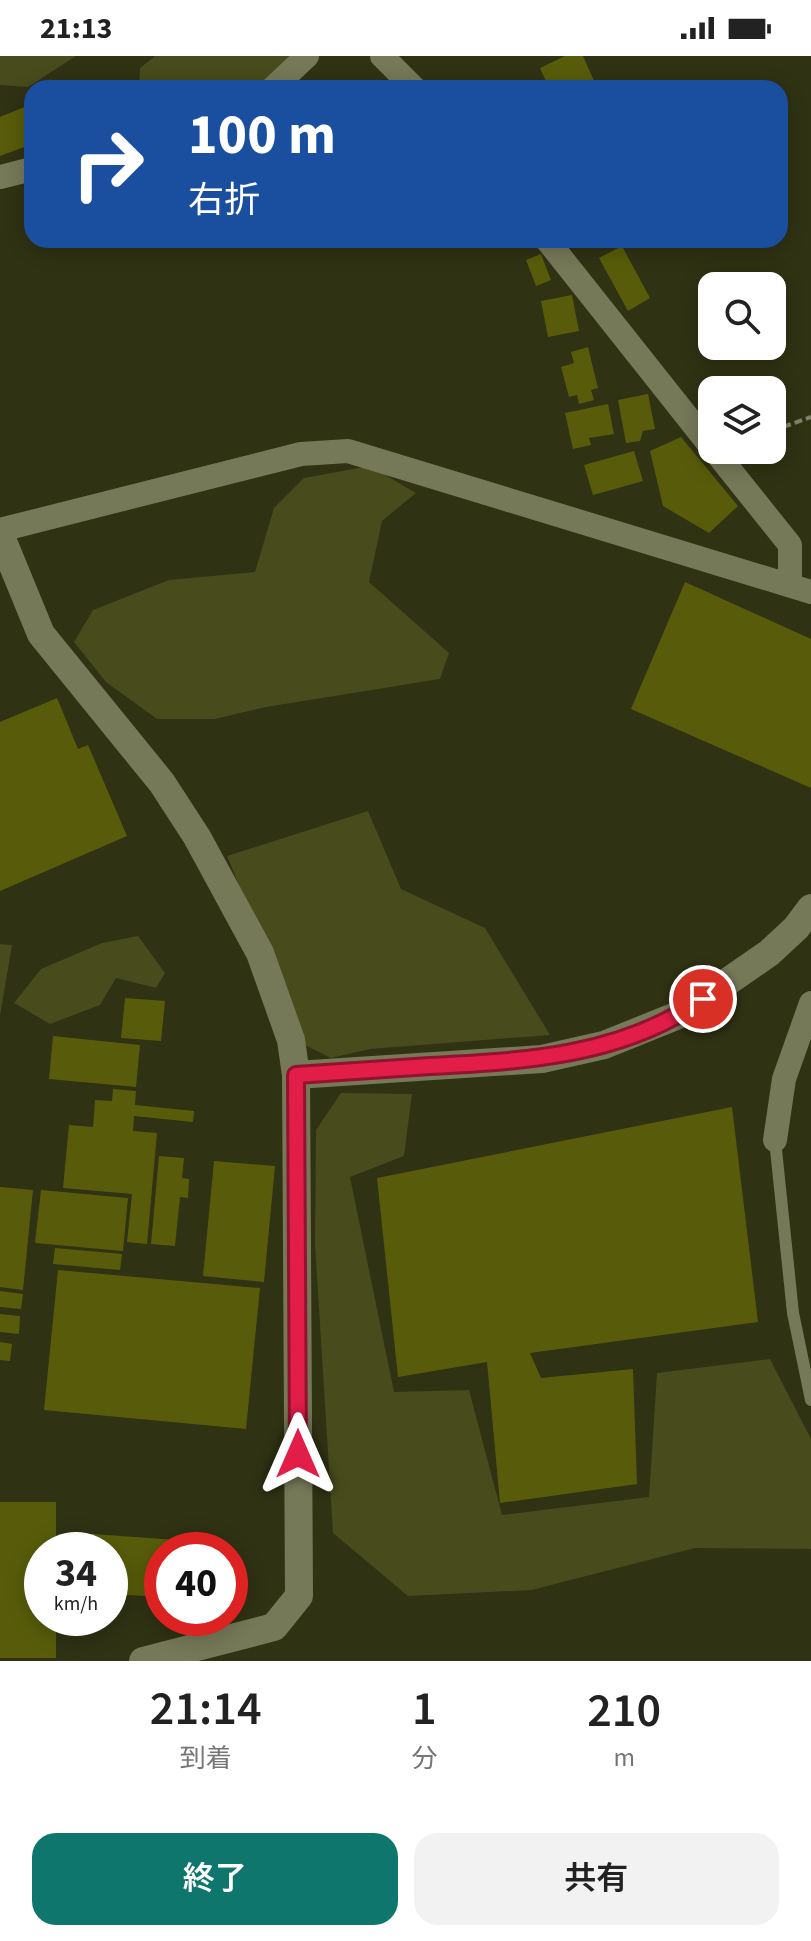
<!DOCTYPE html>
<html lang="ja">
<meta charset="utf-8">
<style>
body{margin:0;font-family:"Source Sans 3","Noto Sans JP",sans-serif;background:#f2f2f2;color:#222;height:100vh;display:flex;flex-direction:column;font-size:30px;white-space:nowrap}
*{box-sizing:border-box;margin:0}
p{font-size:26px;color:#767676}
.icon{flex:none;width:44px;height:44px;fill:none;stroke:currentColor;stroke-width:2;stroke-linecap:round;stroke-linejoin:round}
.map{position:relative;height:1605px;overflow:hidden}
.panel{display:flex;flex-direction:column;background:#fff;flex:1}
.panel>*{flex:none}
.top-card{position:absolute;left:24px;top:24px;width:764px;height:168px;border-radius:24px;box-shadow:0 4px 20px #0003;background:#1a4fa0;color:#fff;overflow:hidden}
.buttons{position:absolute;left:698px;top:216px;display:grid;gap:16px}
.buttons a{display:grid;place-items:center;width:88px;height:88px;border-radius:16px;background:#fff;box-shadow:0 4px 20px #0003;font-size:40px}
.speed{position:absolute;left:24px;top:1476px;display:flex;gap:16px;font-size:40px;font-weight:700;text-align:center}
.speed>*{display:grid;place-content:center;width:104px;height:104px;border-radius:50%;background:#fff;box-shadow:0 4px 20px #0003;line-height:1}
.speed small{font-size:20px;font-weight:400}
.speed .limit{border:12px solid #d22;background:#fff;color:#111}
.pin{position:absolute;display:grid;place-items:center;width:68px;height:68px;color:#fff;margin:-34px;border:4px solid #fff;border-radius:50%;box-shadow:0 2px 8px #0007}
.me{position:absolute;width:88px;margin:-44px;rotate:0deg;stroke-linejoin:round;filter:drop-shadow(0 0 6px #0008)}
.turn{display:flex;align-items:center;gap:28px;height:168px;padding:0 32px;font-size:36px}
.turn .icon{width:104px;height:104px;stroke-width:2.5}
.turn b{display:block;font-size:56px;line-height:68px}
.eta{display:flex;justify-content:space-evenly;align-items:center;height:136px;text-align:center}
.eta b{font-size:48px;font-weight:600;line-height:56px}
.action{display:flex;gap:16px;margin-top:auto;padding:16px 32px}
.action a{flex:1;height:92px;border-radius:24px;background:#0f766e;color:#fff;font-size:32px;font-weight:600;line-height:92px;text-align:center}
.action a+a{background:#f2f2f2;color:#222}
.status{display:flex;justify-content:space-between;align-items:center;height:56px;padding:0 40px;background:#fff;direction:ltr}
.status svg{height:22px;fill:currentColor}
.map>svg:first-child{display:block}
.green{fill:#484b1b}
.building{fill:#585c0a}
.lines{fill:none;stroke-linecap:round;stroke-linejoin:round}
.path{stroke:#80836a;stroke-width:4;stroke-dasharray:8 4;stroke-linecap:butt}
.service{stroke:#767958;stroke-width:12}
.minor{stroke:#767958;stroke-width:24}
.tertiary{stroke:#767958;stroke-width:28}
.route-casing{stroke:#92132f;stroke-width:20}
.route{stroke:#e11d48;stroke-width:14}
</style>
<div class="status"><b>21:13</b><svg viewBox="0 0 49 12"><path d="M0 12V9h3v3zM5 12V6h3v6zM10 12V3h3v9zM15 12V0h3v12zM26 1h20v11H26zM47 4h2v5h-2z"/></svg></div>
<div class="map">
<svg width="811" height="1605" viewBox="0 0 811 1605">
<rect width="100%" height="100%" fill="#2f3213"/>
<path class="green" d="M 0,0 L 76,0 L 28,31 L 0,29 Z
M 155,0 L 293,0 L 256,32 L 139,32 L 140,12 Z
M 370,410 L 416,437 L 382,465 L 369,526 L 449,597 L 440,623 L 266,651 L 215,663 L 157,663 L 106,626 L 74,586 L 93,554 L 169,524 L 255,516 L 274,452 L 304,422 Z
M 368,755 L 401,833 L 485,872 L 550,979 L 370,993 L 331,1002 L 305,989 L 227,800 Z
M 138,880 L 165,917 L 156,932 L 116,922 L 100,949 L 50,968 L 14,947 L 41,913 L 102,887 Z
M 0,888 L 12,889 L 0,960 Z
M 341,1037 L 412,1038 L 404,1100 L 350,1121 L 394,1336 L 469,1334 L 502,1459 L 649,1441 L 657,1317 L 770,1303 L 811,1383 L 811,1493 L 695,1492 L 532,1534 L 408,1540 L 333,1477 L 315,1188 L 316,1074 Z"/>
<path class="building" d="M 565,0 L 583,0 L 595,27 L 584,32 L 549,32 L 540,12 Z
M 32,48 L 32,88 L 0,100 L 0,61 Z
M 622,190 L 650,242 L 628,255 L 599,202 Z
M 541,198 L 551,224 L 536,230 L 526,204 Z
M 572,239 L 579,275 L 548,281 L 541,245 Z
M 588,291 L 598,332 L 591,334 L 594,344 L 579,348 L 577,339 L 569,341 L 561,311 L 574,307 L 571,296 Z
M 648,338 L 655,373 L 643,375 L 640,385 L 626,387 L 618,344 Z
M 608,348 L 614,378 L 589,382 L 591,389 L 573,393 L 565,357 Z
M 681,381 L 738,450 L 709,477 L 663,450 L 650,395 Z
M 634,395 L 643,425 L 593,439 L 584,409 Z
M 685,526 L 811,583 L 811,732 L 631,653 Z
M 57,642 L 78,693 L 88,689 L 127,780 L 0,835 L 0,666 Z
M 125,942 L 165,945 L 161,985 L 121,982 Z
M 53,980 L 140,989 L 136,1031 L 49,1023 Z
M 113,1033 L 136,1035 L 135,1049 L 194,1055 L 193,1066 L 134,1060 L 133,1075 L 157,1077 L 147,1188 L 127,1186 L 132,1138 L 63,1132 L 69,1069 L 93,1071 L 95,1044 L 112,1045 Z
M 732,1051 L 758,1266 L 530,1297 L 541,1322 L 633,1313 L 637,1428 L 500,1447 L 487,1306 L 398,1321 L 377,1122 Z
M 159,1100 L 184,1102 L 182,1122 L 189,1123 L 188,1142 L 180,1141 L 175,1190 L 151,1188 Z
M 214,1105 L 275,1110 L 264,1226 L 203,1220 Z
M 0,1131 L 33,1134 L 23,1234 L 0,1231 Z
M 41,1134 L 128,1142 L 123,1195 L 35,1187 Z
M 55,1192 L 122,1198 L 120,1214 L 53,1208 Z
M 58,1214 L 260,1232 L 246,1373 L 44,1354 Z
M 0,1235 L 23,1238 L 21,1253 L 0,1251 Z
M 0,1258 L 20,1260 L 19,1278 L 0,1276 Z
M 0,1286 L 12,1288 L 10,1305 L 0,1304 Z
M 0,1446 L 56,1446 L 56,1494 L 42,1494 L 42,1562 L 56,1562 L 56,1602 L 0,1602 Z
M 93,1478 L 177,1484 L 176,1494 L 162,1494 L 162,1541 L 110,1538 L 110,1494 L 92,1494 Z"/>
<g class="lines">
<path class="path" d="M 772,375 L 811,361"/>
<path class="service" d="M 775,1084 L 793,1257 L 811,1344"/>
<path class="minor" d="M 382,0 L 414,32
M 273,32 L 307,0
M 0,121 L 32,113
M 547,184 L 712,392
M 714,394 L 790,489 L 790,529
M 0,474 L 301,398 L 348,395 L 811,536
M 775,1084 L 784,1023 L 811,947"/>
<path class="tertiary" d="M 0,478 L 41,578 L 162,727 L 197,781 L 260,897 L 291,984 L 296,1019 L 299,1540 L 274,1571 L 143,1605
M 296,1019 L 542,1003 L 604,989 L 681,958 L 769,897 L 796,872 L 811,852"/>
</g>
<g class="lines">
<defs>
<path id="route" d="M 298,1398 L 296,1019 C 341,1016 385,1013 430,1010 C 526,1005 622,1000 703,943"/>
</defs>
<use href="#route" class="route-casing"/>
<use href="#route" class="route"/>
</g>
</svg>
<div class="buttons">
<a><svg class="icon" aria-label="search" viewBox="0 0 24 24"><circle cx="10" cy="10" r="6"/><path d="M15 15l6 6"/></svg></a>
<a><svg class="icon" aria-label="layers" viewBox="0 0 24 24"><path d="M12 4l9 5-9 5-9-5zM3 14l9 5 9-5"/></svg></a>
</div>
<div class="speed"><div>34<small>km/h</small></div><div class="limit">40</div></div>
<div class="pin" style="left:703px;top:943px;background:#d93025"><svg class="icon" aria-label="arrive" viewBox="0 0 24 24"><path d="M6 21V4h12l-3 4 3 4H6"/></svg></div>
<svg class="me" style="left:298px;top:1398px" viewBox="-20 -20 40 40"><path d="M0-17L14 15 0 8-14 15z" fill="#e11d48" stroke="#fff" stroke-width="4"/></svg>
<div class="top-card">
<div class="turn"><svg class="icon" aria-label="right" viewBox="0 0 24 24"><path d="M7 20v-9h11M14 6l5 5-5 5"/></svg><div><b>100 m</b>右折</div></div>
</div>
</div>
<section class="panel">
<div class="eta">
<div><b>21:14</b><p>到着</p></div>
<div><b>1</b><p>分</p></div>
<div><b>210</b><p>m</p></div>
</div>
<div class="action"><a>終了</a><a>共有</a></div>
</section>
